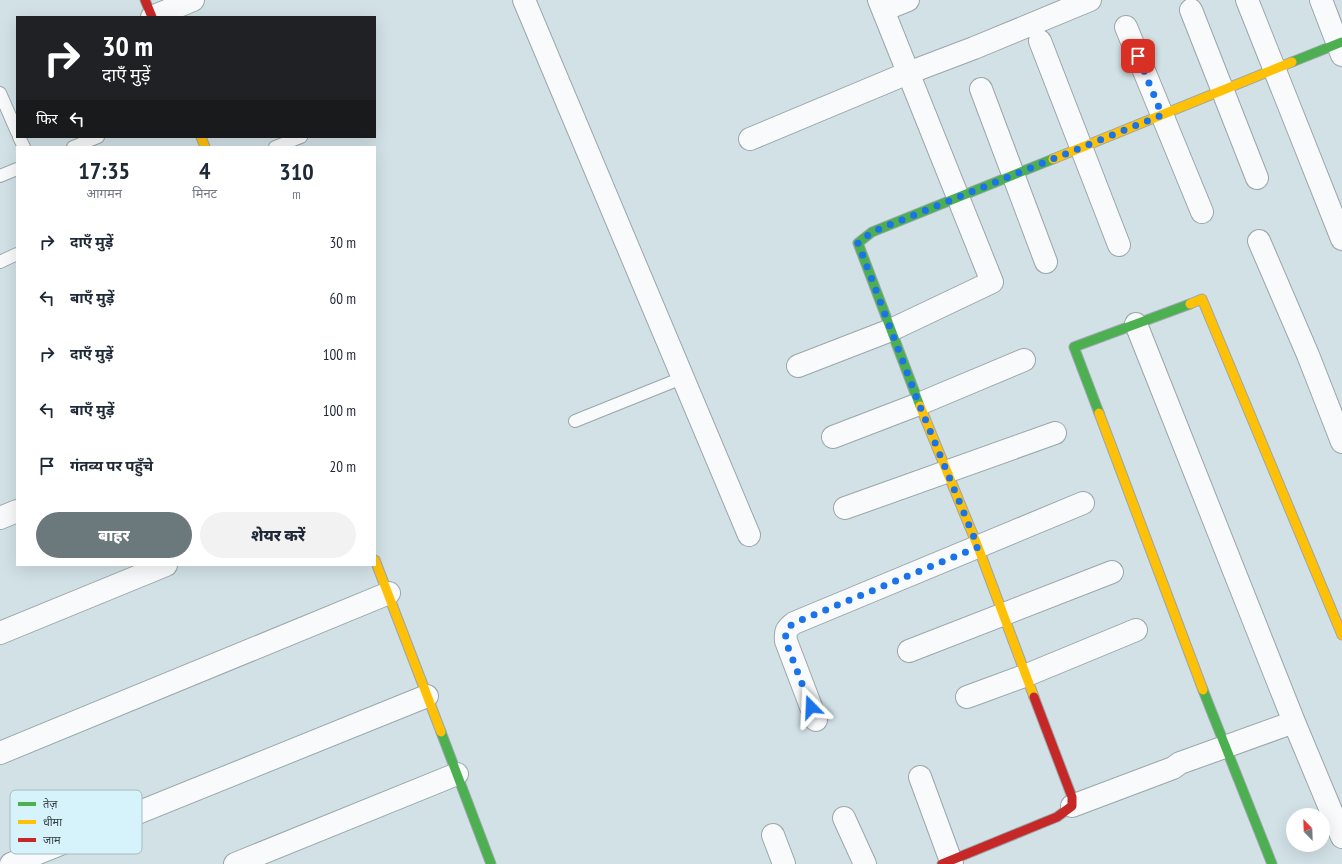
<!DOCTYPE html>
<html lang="hi">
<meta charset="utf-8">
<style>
body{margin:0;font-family:"PT Sans Narrow","Noto Sans Devanagari",sans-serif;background:#f2f2f3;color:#1f2937;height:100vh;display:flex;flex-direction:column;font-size:15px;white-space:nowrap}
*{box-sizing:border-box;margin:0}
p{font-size:13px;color:#747a83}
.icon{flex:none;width:22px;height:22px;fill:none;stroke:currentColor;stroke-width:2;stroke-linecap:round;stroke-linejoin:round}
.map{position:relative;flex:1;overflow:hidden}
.drawer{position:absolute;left:16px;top:146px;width:360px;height:420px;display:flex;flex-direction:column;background:#fff;border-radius:0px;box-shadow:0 4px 16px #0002}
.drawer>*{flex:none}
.top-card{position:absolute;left:16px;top:16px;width:360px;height:122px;border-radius:0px;box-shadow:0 4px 16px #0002;background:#202124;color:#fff;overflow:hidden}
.needle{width:26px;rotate:337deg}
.buttons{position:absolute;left:1286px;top:808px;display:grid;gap:8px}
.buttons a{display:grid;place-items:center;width:44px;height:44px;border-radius:50%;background:#fff;box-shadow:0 4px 16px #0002;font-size:20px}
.pin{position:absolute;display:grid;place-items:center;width:34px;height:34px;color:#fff;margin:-17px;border-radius:8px;box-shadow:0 2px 6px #0006}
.me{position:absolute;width:44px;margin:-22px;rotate:339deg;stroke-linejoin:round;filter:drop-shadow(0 0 3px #0008)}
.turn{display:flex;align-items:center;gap:14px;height:84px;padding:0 20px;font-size:18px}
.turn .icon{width:52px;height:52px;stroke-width:2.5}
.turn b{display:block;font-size:28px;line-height:34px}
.then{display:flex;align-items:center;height:38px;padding:0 20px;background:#0003;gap:8px;font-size:15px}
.eta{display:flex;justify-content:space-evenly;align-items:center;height:68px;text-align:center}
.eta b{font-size:24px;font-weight:800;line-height:28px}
.primary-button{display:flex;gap:8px;margin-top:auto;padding:8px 20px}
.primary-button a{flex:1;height:46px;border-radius:24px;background:#6b787c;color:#fff;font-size:16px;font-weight:800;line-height:46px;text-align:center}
.primary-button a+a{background:#f2f2f3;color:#1f2937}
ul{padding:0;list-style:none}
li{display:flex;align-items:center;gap:12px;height:56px;padding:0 20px}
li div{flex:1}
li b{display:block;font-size:15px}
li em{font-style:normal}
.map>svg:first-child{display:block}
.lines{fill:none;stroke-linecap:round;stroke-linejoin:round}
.lane-casing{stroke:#9aa6aa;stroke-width:14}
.street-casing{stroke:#9aa6aa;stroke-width:24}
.fast-casing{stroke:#9aa6aa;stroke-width:11}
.slow-casing{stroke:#9aa6aa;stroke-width:11}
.jam-casing{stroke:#9aa6aa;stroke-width:11}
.lane{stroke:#f8fafb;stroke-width:12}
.street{stroke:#f8fafb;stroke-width:22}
.fast{stroke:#4caf50;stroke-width:9}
.slow{stroke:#ffc107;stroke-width:9}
.jam{stroke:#c62828;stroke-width:9}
.route{stroke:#1a73e8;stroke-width:7;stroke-dasharray:0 12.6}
.key{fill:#d6f2fb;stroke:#a5bcc4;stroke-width:1}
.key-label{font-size:11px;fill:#343f43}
</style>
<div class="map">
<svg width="1342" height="864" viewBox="0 0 1342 864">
<rect width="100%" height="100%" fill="#d1e1e6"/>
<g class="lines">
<defs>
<path id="lane" d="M 0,93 L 17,132
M 19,137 L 24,147
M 73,147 L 98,137
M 275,147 L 301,137
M 0,176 L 17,169
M 0,262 L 17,254
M 575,421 L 682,378"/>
<path id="street" d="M 524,0 L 749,535
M 1247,0 L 1342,239
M 1321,0 L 1342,55
M 883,10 L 908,0
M 1191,10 L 1257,178
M 152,17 L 193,0
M 1126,27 L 1202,212
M 1040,41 L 1119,245
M 981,89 L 1046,262
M 750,139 L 908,73 L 974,48 L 1090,0
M 1259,241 L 1308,355 L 1342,442
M 1136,324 L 1294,722 L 1342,837
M 798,366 L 891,330 L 992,282 L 879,0
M 833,437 L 919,404 L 1024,360
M 845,508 L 1055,433
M 0,518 L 17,511
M 0,633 L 166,565
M 909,651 L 1112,572
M 967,697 L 1027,675 L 1136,630
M 816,720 L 786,641 C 785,632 786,629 794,623 L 1083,503
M 0,753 L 389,593
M 920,777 L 952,864
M 1072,806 L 1173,768 L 1180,763 L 1294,722
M 844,818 L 865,864
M 773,835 L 784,864
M 11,864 L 427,696
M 235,864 L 457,774"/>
<path id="fast" d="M 1292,62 L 1342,42
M 920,406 L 858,243 L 872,232 L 1053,159
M 1099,413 L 1074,347 L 1190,304
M 1203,690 L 1272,864
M 441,732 L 491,864"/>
<path id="slow" d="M 201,137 L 205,147
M 1053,159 L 1292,62
M 1190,304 L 1202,299 L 1342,635
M 920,406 L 978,547 L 1034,697
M 1099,413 L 1203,690
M 375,560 L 441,732"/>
<path id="jam" d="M 145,0 L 152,17
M 942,864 L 1057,817 L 1072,806 L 1072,797 L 1034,697"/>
</defs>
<use href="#lane" class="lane-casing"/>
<use href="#street" class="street-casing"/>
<use href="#fast" class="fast-casing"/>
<use href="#slow" class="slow-casing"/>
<use href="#jam" class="jam-casing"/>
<use href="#lane" class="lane"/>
<use href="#street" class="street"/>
<use href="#fast" class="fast"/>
<use href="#slow" class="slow"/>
<use href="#jam" class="jam"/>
</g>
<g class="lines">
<path class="route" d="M 811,707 L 786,642 C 785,632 786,629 794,623 L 978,547 L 919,404 L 858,243 L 872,232 L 1162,115 L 1138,56"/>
</g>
<rect x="10" y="790" width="132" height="64" rx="6" class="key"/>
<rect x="18" y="802" width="18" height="4" fill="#4caf50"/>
<rect x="18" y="820" width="18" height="4" fill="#ffc107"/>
<rect x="18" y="838" width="18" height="4" fill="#c62828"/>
<g class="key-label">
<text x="43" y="808">तेज़</text>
<text x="43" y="826">धीमा</text>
<text x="43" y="844">जाम</text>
</g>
</svg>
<div class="buttons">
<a><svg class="needle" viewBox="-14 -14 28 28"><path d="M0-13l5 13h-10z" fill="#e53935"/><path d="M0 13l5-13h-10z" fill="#747a83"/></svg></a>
</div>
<div class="pin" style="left:1138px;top:56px;background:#d93025"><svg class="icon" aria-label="arrive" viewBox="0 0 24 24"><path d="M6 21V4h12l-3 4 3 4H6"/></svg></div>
<svg class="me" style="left:811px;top:707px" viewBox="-20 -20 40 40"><path d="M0-17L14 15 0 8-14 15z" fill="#1a73e8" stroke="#fff" stroke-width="4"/></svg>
<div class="top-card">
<div class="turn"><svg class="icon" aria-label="right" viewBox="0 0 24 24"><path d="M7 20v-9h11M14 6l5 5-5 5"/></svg><div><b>30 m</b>दाएँ मुड़ें</div></div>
<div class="then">फिर<svg class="icon" aria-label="left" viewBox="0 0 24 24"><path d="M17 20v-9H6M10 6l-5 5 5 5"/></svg></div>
</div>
<section class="drawer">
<div class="eta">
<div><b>17:35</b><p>आगमन</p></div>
<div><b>4</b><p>मिनट</p></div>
<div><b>310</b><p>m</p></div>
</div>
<ul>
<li><svg class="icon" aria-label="right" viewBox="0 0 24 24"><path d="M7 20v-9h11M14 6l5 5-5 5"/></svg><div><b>दाएँ मुड़ें</b></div><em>30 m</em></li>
<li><svg class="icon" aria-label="left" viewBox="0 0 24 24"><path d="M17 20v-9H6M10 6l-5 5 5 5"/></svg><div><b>बाएँ मुड़ें</b></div><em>60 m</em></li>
<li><svg class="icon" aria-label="right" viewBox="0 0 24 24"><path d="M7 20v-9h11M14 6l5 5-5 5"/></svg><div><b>दाएँ मुड़ें</b></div><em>100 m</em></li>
<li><svg class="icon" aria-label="left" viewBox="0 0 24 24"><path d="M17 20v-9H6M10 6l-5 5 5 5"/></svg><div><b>बाएँ मुड़ें</b></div><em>100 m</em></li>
<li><svg class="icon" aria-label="arrive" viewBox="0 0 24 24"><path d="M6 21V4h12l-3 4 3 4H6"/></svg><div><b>गंतव्य पर पहुँचे</b></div><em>20 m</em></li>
</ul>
<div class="primary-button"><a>बाहर</a><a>शेयर करें</a></div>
</section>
</div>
